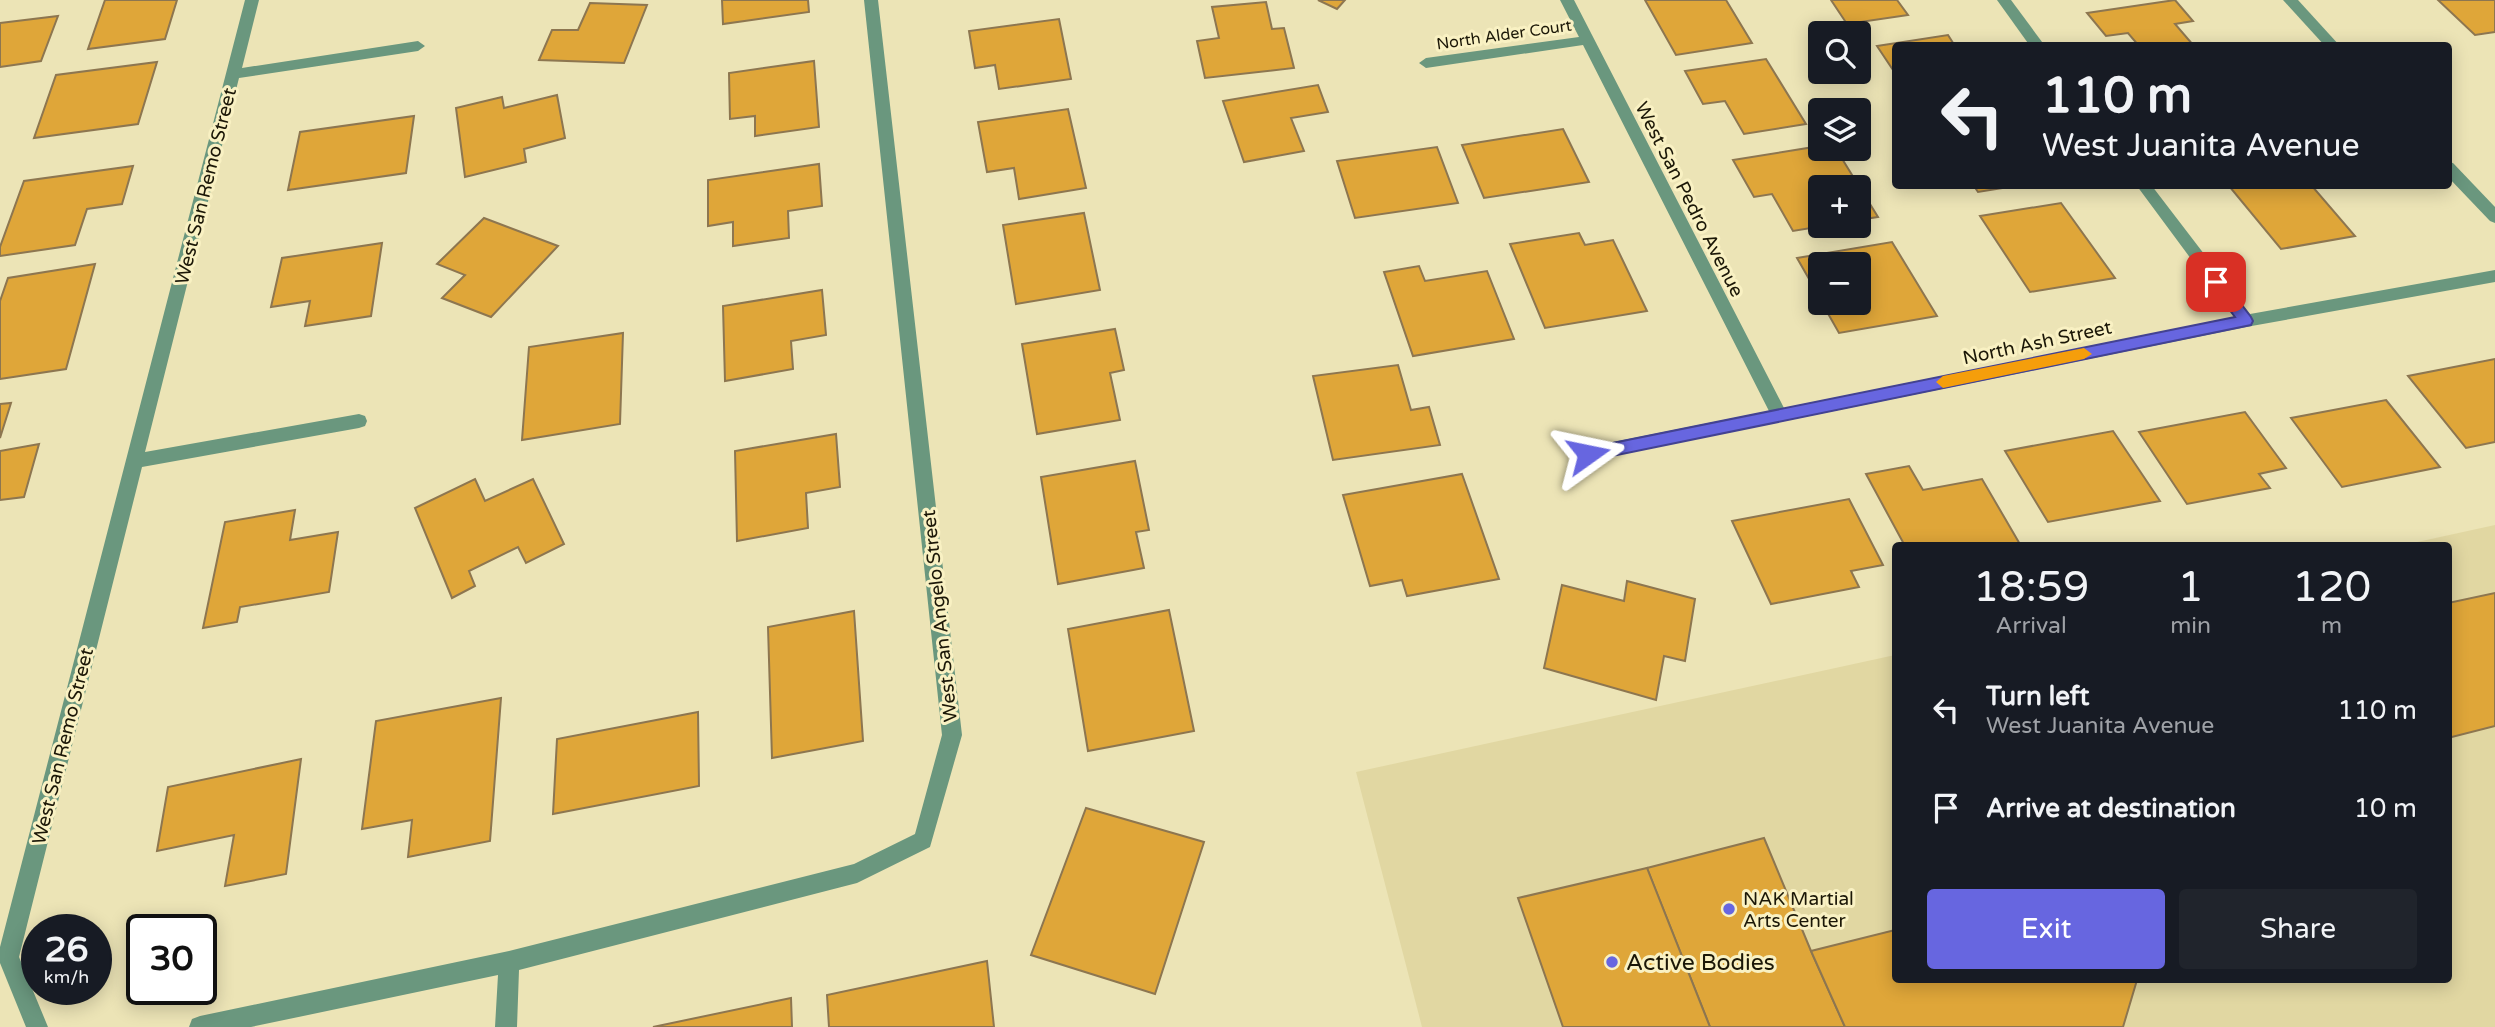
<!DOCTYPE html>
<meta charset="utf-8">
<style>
:root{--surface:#171b24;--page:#20242c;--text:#f1f3f6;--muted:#9ea1a6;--accent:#6766e0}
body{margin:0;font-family:"Varela Round",sans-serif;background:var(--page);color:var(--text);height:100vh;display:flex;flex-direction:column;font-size:26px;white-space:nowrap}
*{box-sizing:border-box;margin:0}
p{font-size:23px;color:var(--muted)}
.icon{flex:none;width:38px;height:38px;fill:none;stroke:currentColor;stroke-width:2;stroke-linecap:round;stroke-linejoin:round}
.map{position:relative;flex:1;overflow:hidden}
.drawer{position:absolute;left:1892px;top:542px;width:560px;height:441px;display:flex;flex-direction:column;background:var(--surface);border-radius:7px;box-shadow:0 4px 18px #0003}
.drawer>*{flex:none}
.top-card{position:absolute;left:1892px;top:42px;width:560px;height:147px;border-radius:7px;box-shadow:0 4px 18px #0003;background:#171b24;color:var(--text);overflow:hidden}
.tools{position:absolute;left:1808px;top:21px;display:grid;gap:14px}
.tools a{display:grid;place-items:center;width:63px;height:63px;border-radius:7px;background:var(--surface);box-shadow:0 4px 18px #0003;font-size:35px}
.speed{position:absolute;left:21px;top:914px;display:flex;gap:14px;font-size:35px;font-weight:700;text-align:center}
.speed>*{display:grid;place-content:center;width:91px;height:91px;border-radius:50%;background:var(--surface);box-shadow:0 4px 18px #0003;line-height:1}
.speed small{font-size:18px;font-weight:400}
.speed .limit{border:4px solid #111;border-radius:10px;background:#fff;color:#111}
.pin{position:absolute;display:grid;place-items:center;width:60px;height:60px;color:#fff;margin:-30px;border-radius:14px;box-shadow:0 4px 10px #0006}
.me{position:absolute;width:77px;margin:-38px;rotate:78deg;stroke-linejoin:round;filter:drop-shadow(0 0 5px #0008)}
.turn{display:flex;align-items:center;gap:24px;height:147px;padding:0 35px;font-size:32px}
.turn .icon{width:91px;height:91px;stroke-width:2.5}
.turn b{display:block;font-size:49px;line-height:60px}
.eta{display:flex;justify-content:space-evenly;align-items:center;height:119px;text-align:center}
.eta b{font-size:42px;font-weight:600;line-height:49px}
.primary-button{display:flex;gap:14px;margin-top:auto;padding:14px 35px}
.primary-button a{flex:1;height:80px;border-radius:7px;background:var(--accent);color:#fff;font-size:28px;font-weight:600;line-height:80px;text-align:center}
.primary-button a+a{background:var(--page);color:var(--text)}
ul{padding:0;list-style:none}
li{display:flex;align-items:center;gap:21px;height:98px;padding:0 35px}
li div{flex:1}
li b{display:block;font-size:26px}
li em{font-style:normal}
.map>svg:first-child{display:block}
.built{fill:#e1d7a2}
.building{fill:#dfa639;stroke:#8d7650;stroke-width:2}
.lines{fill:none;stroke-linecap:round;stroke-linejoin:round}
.minor{fill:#6a977e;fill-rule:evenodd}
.tertiary{fill:#6a977e;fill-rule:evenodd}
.route{fill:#6766e0;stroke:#434292;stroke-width:2}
.slow{fill:#f59e0b}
.poi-dot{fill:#6766e0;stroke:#f9f1c3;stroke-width:2.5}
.labels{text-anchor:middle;stroke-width:6;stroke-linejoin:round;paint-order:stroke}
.far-street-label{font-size:16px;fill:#1b1707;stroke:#f9f1c3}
.street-label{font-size:19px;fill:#1b1707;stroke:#f9f1c3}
.poi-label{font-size:19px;fill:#1b1707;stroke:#f9f1c3;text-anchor:start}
.near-poi-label{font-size:23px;fill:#1b1707;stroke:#f9f1c3;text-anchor:start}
</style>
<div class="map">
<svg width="2495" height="1027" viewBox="0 0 2495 1027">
<rect width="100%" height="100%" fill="#ece4b6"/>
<!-- built -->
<polygon class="built" points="2495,525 2495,1027 1422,1027 1356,772 1895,655 1895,980 2448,980 2448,546 2399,546"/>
<!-- building -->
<g class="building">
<polygon points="105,0 177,0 165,39 88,49"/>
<polygon points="722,0 808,0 809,12 723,24"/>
<polygon points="1318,0 1345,0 1337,9"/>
<polygon points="1645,0 1726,0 1752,43 1676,55"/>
<polygon points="1831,0 1897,0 1908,15 1847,24"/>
<polygon points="2175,0 2193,21 2175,24 2194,46 2139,46 2128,33 2106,36 2087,13"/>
<polygon points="2438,0 2495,0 2495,32 2475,35"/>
<polygon points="1266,2 1272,29 1284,28 1294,68 1205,78 1197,41 1219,38 1212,7"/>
<polygon points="590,3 647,5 624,63 539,60 552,30 578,30"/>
<polygon points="58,16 41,61 0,67 0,23"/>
<polygon points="1059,19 1071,79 999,89 995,65 975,68 969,31"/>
<polygon points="1948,35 1955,46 1895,46 1895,73 1877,46"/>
<polygon points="1766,59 1806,124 1744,134 1725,101 1703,104 1685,71"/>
<polygon points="814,61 819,127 755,136 755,116 730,119 729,73"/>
<polygon points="157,62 138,124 34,138 56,75"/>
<polygon points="1318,85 1328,112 1291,118 1304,151 1244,162 1223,101"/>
<polygon points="557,95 565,138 524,149 526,162 465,177 456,108 502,97 504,108"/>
<polygon points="1068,109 1086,188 1019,199 1014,168 987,172 978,122"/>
<polygon points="414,116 406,173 288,190 300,132"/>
<polygon points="1563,129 1589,182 1484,198 1462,145"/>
<polygon points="1820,146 1820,149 1836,149 1878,217 1858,220 1858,187 1820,187 1820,226 1823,226 1793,231 1772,194 1754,197 1733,160"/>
<polygon points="1437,147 1458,203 1355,218 1337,161"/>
<polygon points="819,164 822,206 788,211 789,238 733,246 733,222 708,226 708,180"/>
<polygon points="133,166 122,204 87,209 75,245 0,256 0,247 24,181"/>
<polygon points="1974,186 2015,186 1978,192"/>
<polygon points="2229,186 2312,186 2355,236 2281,249"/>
<polygon points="2061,203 2115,278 2030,292 1980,216"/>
<polygon points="1084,213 1100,290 1016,304 1003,225"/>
<polygon points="484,218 558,246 491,317 442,298 465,275 437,264"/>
<polygon points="1579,233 1585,245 1613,240 1647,311 1545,328 1510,244"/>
<polygon points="1892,242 1937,316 1839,333 1822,303 1858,303 1858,264 1820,264 1820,298 1797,258"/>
<polygon points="382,243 371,316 305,326 310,301 271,307 282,258"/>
<polygon points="95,264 66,369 0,379 0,301 8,278"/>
<polygon points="1419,266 1425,281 1487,271 1514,339 1413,356 1384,272"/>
<polygon points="822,290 826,335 791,341 793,369 725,381 723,306"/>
<polygon points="1115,329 1124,370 1110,373 1120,420 1037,434 1022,344"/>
<polygon points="623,333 620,424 522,440 529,347"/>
<polygon points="2495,359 2495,442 2466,448 2408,376"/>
<polygon points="1398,365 1411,410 1429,407 1440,445 1333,460 1313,376"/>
<polygon points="2386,400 2440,467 2342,487 2291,418"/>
<polygon points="11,403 0,438 0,404"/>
<polygon points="2245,412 2286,468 2259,474 2270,488 2187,504 2139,432"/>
<polygon points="2113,431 2160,501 2048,522 2005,451"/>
<polygon points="836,434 840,487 806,493 808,528 737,541 735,451"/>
<polygon points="39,444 24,497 0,500 0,451"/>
<polygon points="1135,461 1149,530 1136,532 1144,568 1058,584 1041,477"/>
<polygon points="1909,466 1923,490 1982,479 2021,546 1905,546 1866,474"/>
<polygon points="1462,474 1499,579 1407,596 1402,580 1370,586 1343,495"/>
<polygon points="475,479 485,501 533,479 564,544 526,563 518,547 469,571 475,586 452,598 415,508"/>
<polygon points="1849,499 1883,565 1851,571 1859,587 1771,604 1732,521"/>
<polygon points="295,510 290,540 338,532 329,592 240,607 237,622 203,628 225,522"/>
<polygon points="1627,581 1695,599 1685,661 1664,656 1656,700 1544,668 1562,585 1624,601"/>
<polygon points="2495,593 2495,726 2448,738 2448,603"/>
<polygon points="1169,610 1194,731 1088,751 1068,629"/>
<polygon points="854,611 863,741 772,758 768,627"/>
<polygon points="501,698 490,841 408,857 412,820 362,829 376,721"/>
<polygon points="698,712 699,786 553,814 557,739"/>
<polygon points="301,759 286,874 225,886 234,835 157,851 168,787"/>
<polygon points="1086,808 1204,842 1155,994 1031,955"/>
<polygon points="1764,838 1811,951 1845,1027 1710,1027 1647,868"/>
<polygon points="1647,868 1710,1027 1563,1027 1518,898"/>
<polygon points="1895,930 1895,980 2137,980 2123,1027 1845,1027 1811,951"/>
<polygon points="987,961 994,1027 829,1027 827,995"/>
<polygon points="791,998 792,1027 653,1027"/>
</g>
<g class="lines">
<!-- minor -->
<g class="minor">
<polygon points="245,0 259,0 242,68 418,41 425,46 418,51 239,78 145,452 359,414 365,416 367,421 365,426 359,428 142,467 19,957 48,1027 26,1027 0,963 0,947"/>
<polygon points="864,0 878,0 962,735 930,847 857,883 519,970 517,1027 495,1027 498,975 251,1027 189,1027 192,1019 200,1016 509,951 854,864 915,834 942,735"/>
<polygon points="1560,0 1574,0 1784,408 2234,317 2137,186 2152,186 2250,314 2495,270 2495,282 2246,327 1588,461 1582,459 1579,454 1582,449 1588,447 1769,411 1583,45 1426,68 1419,63 1426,58 1579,37"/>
<polygon points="1997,0 2011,0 2045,46 2030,46"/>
</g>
<!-- tertiary -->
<g class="tertiary">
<polygon points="2283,0 2298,0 2340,46 2325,46"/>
<polygon points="2448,162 2453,163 2495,207 2495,223 2490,221 2448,177"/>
</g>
</g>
<!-- route -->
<polygon class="route" points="2216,277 2221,278 2251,317 2253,321 2251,325 1588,461 1581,454 1588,448 2235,317 2209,282"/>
<!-- slow -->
<polygon class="slow" points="2084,348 2092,354 2084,359 1943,388 1936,382 1943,376"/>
<!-- markers -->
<g class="poi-dot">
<circle cx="1729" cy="909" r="7"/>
<circle cx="1612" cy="962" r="7"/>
</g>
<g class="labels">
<!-- far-street labels -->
<g class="far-street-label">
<text transform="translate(1504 34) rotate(-8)" y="6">North Alder Court</text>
</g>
<!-- street labels -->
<g class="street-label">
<text transform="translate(205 186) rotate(-76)" y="7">West San Remo Street</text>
<text transform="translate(1690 199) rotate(63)" y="7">West San Pedro Avenue</text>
<text transform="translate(2037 342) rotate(-12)" y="7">North Ash Street</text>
<text transform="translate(939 616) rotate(-96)" y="7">West San Angelo Street</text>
<text transform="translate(62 746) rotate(-76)" y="7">West San Remo Street</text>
</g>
<!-- poi labels -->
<g class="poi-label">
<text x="1743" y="905">NAK Martial<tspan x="1743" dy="22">Arts Center</tspan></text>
</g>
<!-- near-poi labels -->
<g class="near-poi-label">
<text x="1626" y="970">Active Bodies</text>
</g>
</g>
</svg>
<div class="tools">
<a><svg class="icon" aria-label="search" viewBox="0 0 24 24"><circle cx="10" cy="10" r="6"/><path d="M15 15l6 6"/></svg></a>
<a><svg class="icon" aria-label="layers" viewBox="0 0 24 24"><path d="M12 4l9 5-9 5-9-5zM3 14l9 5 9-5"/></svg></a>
<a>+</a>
<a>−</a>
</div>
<div class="speed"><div>26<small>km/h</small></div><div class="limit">30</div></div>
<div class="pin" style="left:2216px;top:282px;background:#d93025"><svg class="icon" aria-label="arrive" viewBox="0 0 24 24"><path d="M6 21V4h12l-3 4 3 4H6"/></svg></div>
<svg class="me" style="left:1588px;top:454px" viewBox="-20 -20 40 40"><path d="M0-17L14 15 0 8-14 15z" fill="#6766e0" stroke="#fff" stroke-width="4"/></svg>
<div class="top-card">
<div class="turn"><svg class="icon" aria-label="left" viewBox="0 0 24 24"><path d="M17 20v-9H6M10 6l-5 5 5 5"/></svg><div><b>110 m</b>West Juanita Avenue</div></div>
</div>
<section class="drawer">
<div class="eta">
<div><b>18:59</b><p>Arrival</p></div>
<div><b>1</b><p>min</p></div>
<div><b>120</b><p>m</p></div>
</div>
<ul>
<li><svg class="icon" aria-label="left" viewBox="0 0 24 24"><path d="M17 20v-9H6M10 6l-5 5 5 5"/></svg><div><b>Turn left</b><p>West Juanita Avenue</p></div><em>110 m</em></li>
<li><svg class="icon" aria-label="arrive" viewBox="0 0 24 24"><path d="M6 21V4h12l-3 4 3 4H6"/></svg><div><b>Arrive at destination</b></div><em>10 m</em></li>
</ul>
<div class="primary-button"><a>Exit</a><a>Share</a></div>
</section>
</div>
